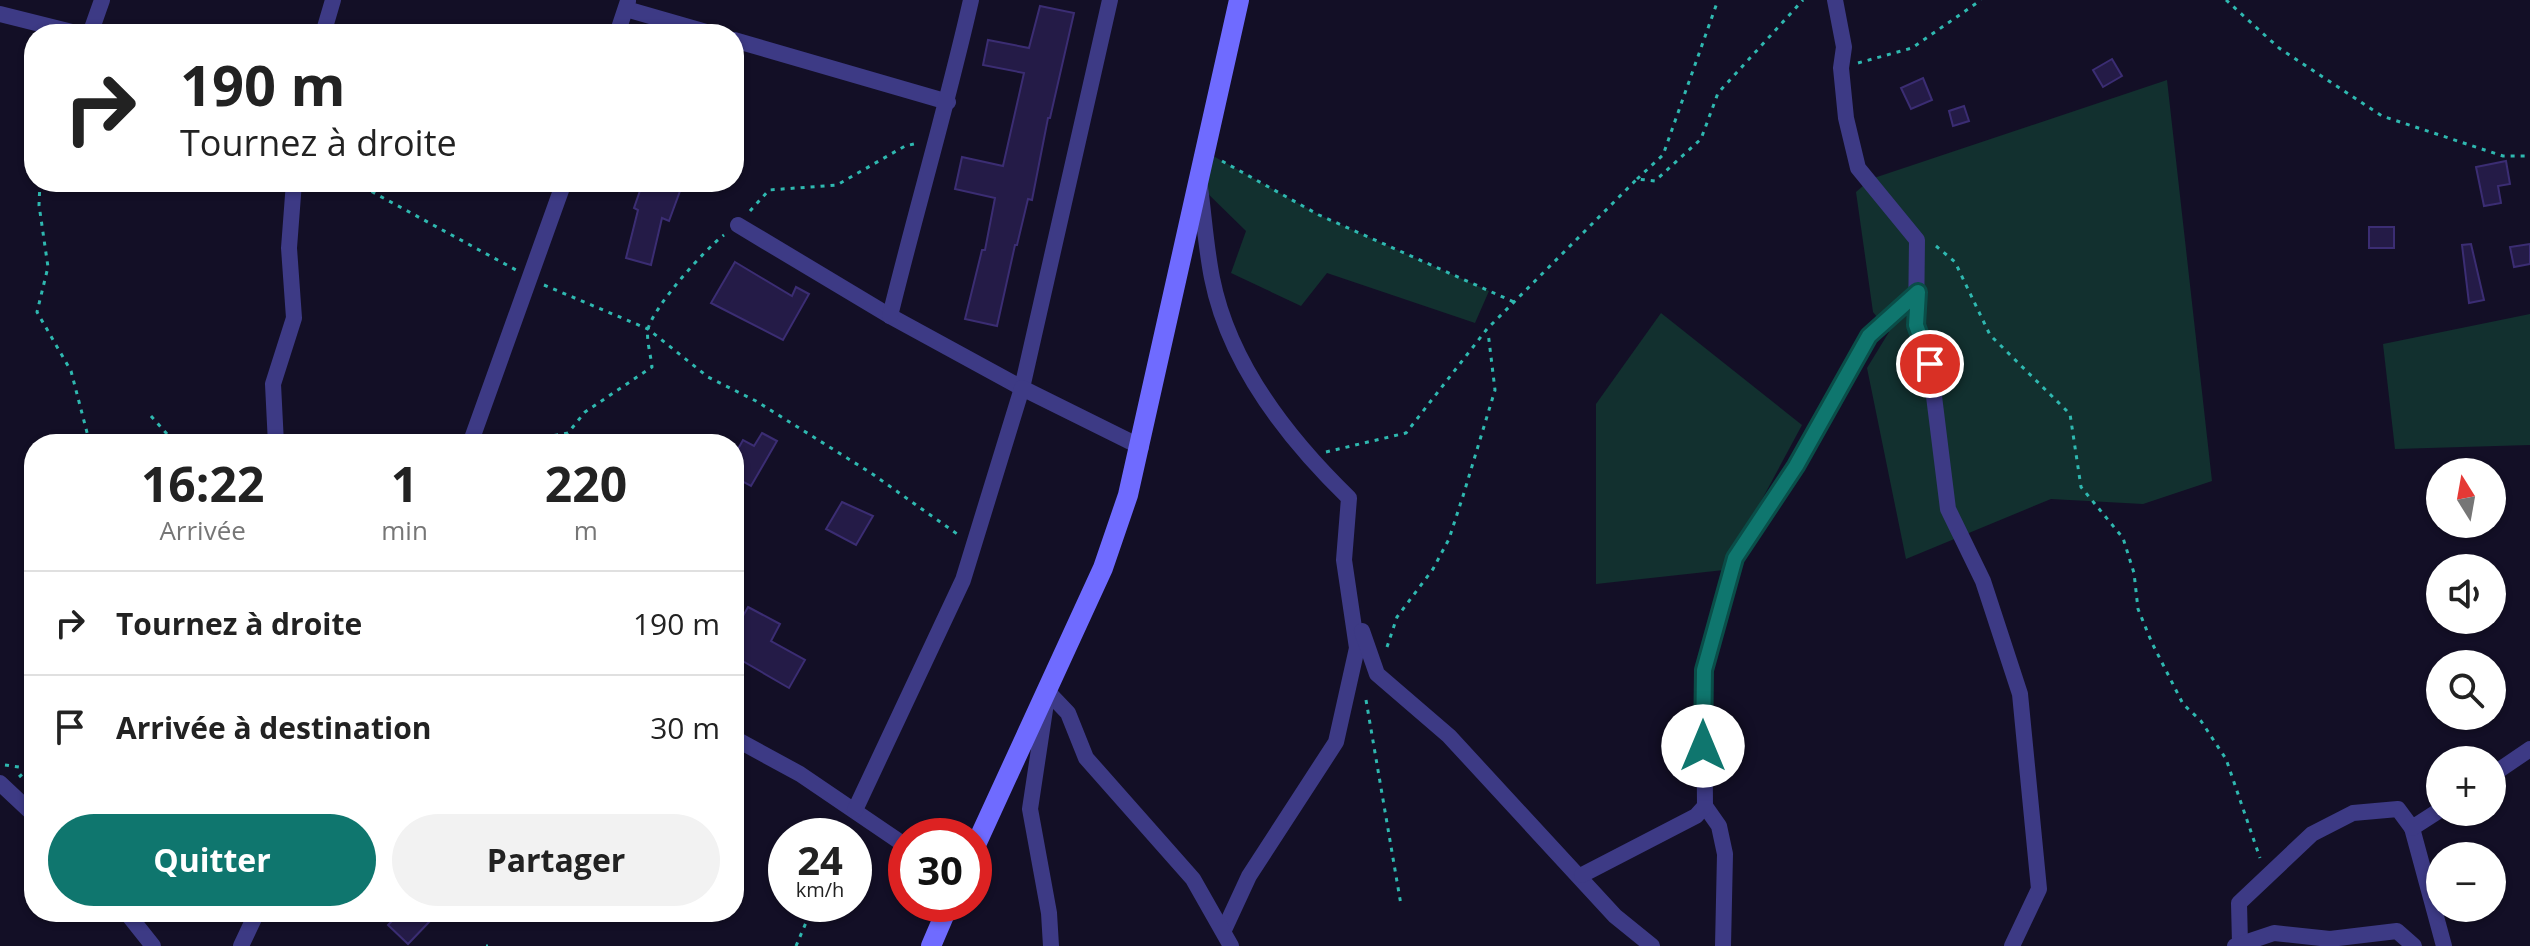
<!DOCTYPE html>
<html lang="fr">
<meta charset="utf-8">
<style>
:root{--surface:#fff;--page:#f2f2f2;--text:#222;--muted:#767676;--line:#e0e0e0;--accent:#0f766e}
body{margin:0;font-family:"Open Sans",sans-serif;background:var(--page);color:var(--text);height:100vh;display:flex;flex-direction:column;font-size:30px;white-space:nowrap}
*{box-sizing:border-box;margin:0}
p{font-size:26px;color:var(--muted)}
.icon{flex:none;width:44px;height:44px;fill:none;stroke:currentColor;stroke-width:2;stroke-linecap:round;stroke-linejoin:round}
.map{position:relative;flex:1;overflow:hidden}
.panel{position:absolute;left:24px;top:434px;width:720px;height:488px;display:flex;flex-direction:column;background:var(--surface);border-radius:32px;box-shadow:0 2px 6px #0004}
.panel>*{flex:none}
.guide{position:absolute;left:24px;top:24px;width:720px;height:168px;border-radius:32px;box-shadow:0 2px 6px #0004;background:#fff;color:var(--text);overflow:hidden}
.needle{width:52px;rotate:349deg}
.buttons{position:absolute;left:2426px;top:458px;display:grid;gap:16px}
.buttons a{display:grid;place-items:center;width:80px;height:80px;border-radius:50%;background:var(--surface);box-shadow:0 2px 6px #0004;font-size:40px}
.speed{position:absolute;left:768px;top:818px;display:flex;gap:16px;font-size:40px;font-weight:700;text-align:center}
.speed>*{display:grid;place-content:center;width:104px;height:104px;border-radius:50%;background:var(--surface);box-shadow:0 2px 6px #0004;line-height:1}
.speed small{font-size:20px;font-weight:400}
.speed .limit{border:12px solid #d22;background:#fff;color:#111}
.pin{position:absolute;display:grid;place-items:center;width:68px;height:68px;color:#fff;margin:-34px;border:4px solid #fff;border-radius:50%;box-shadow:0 2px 8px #0007}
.me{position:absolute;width:88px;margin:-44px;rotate:0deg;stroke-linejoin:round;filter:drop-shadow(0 0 6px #0008)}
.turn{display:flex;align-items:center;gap:28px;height:168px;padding:0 24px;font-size:36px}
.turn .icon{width:104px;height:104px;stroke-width:2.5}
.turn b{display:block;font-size:56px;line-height:68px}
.eta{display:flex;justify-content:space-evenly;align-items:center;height:136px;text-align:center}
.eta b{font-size:48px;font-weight:700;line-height:56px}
.action{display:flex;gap:16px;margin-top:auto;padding:16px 24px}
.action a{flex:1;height:92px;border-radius:48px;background:var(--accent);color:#fff;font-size:32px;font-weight:700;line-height:92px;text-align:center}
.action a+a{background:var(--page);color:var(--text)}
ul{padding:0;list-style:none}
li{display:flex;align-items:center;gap:24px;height:104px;padding:0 24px;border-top:2px solid var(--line)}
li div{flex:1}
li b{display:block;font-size:30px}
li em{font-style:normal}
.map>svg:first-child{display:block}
.green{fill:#12302f}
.building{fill:#241b47;stroke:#3b2d73;stroke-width:2}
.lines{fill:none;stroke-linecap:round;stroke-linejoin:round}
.path{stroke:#2fb8b0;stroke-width:3;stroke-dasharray:4 6;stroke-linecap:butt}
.street{stroke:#3d3a85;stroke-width:16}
.secondary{stroke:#6f6bff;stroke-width:20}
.route-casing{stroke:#0a4d48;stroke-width:20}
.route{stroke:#0f766e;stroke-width:14}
</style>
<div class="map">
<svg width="2530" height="946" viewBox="0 0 2530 946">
<rect width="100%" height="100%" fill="#130f26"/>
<!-- green -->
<g class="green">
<polygon points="2167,80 2212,481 2143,504 2051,499 1906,559 1867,368 1889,332 1873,312 1856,192 1871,179"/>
<polygon points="1206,152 1319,215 1489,291 1475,323 1327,273 1301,306 1231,273 1246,231 1199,185"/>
<polygon points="1661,313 1802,425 1724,570 1596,584 1596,404"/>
<polygon points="2530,314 2530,445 2395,449 2383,344"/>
</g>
<!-- building -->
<g class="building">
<polygon points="1040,6 1074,13 1050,118 1048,118 1032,200 1028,199 1017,245 1015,245 997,326 965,319 982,250 985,250 995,198 955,189 962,157 1003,166 1024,73 983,65 988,40 1029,48"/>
<polygon points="2112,59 2122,76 2103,87 2093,70"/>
<polygon points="1923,78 1932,100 1911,109 1901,88"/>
<polygon points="1964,106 1969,121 1953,126 1949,111"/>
<polygon points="2506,161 2510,184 2498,186 2501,203 2484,206 2476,167"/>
<polygon points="643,182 656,182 680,191 669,221 662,218 651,265 626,258 638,210 634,208"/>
<rect x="2369" y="227" width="25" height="21"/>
<polygon points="2471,244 2484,300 2469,303 2462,245"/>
<polygon points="2530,244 2530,264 2514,267 2510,247"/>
<polygon points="735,262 792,296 796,287 809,294 783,340 711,303"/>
<polygon points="762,433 777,441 751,486 734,477 734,456 743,440 754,446"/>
<polygon points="842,502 873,516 856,545 826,529"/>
<polygon points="748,607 780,624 771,641 805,660 789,688 734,656 734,632"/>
<polygon points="401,912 422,912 431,920 408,944 388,925"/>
</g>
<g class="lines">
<!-- path -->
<g class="path">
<polyline points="2226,0 2279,48 2382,116 2503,156 2530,156"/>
<polyline points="1858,63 1912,48 1981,0"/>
<polyline points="1222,161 1319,215 1514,302"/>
<polyline points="1637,179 1663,155 1718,0"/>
<polyline points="40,182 39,205 48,267 37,312 71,371 90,444"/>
<polyline points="354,182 516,270"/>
<polyline points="750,211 769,190 837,185 905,146 918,143"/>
<polyline points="1936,246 1955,262 1990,335 2070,414 2081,487 2123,538 2134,573 2138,609 2152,643 2183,704 2201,721 2226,759 2260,858"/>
<polyline points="544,285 648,329 708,377 756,401 871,473 960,536"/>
<polyline points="151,416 176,444"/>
<path d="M505 444 568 433 585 412 652 367C651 356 646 339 648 329 654 306 705 249 724 235"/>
<polyline points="1326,452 1406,433 1487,329 1637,179 1655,181 1701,139 1718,93 1803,0"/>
<polyline points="1387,647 1397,617 1433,569 1449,539 1463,496 1495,390 1488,332"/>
<polyline points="1366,700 1401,905"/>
<polyline points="5,765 25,768"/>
<polyline points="19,777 34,764"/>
<polyline points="844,836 847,828"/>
<polyline points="486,946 488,946"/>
<polyline points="796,946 814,904"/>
</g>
<!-- street -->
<g class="street">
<polyline points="1835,0 1844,47 1841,68 1846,118 1858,168 1917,240 1916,325 1930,364 1948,509 1983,581 2020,694 2039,889 2012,946"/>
<polyline points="626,9 713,34"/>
<polyline points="0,14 80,34"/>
<polyline points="90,34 102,0"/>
<polyline points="323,34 333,0"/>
<polyline points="617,34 628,1"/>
<polyline points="734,40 948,102"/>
<path d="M1200 187C1204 217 1206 248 1212 278 1229 364 1287 438 1349 498L1344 560 1357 648 1336 742 1249 876 1224 930"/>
<polyline points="738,225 890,316 1022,388 1110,0"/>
<path d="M890 316C916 210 947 106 971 0"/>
<polyline points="276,444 273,384 294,318 289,248 294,182"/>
<polyline points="470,444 564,182"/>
<polyline points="1362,631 1377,674 1449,736 1615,916 1652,946"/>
<polyline points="1047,691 1068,713 1086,758 1193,879 1231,946"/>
<polyline points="1046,703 1030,809 1049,913 1051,946"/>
<polyline points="734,738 800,774 906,846"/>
<polyline points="2492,775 2530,749"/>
<polyline points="0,783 34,815"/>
<polyline points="1705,806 1719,826 1725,854 1723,946"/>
<polyline points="855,810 963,580 1022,388 1141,447"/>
<polyline points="2412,828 2444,946"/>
<polyline points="1582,875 1696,816 1705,806 1704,670 1735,558 1796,466 1869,336 1918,292"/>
<polyline points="126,912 153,946"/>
<polyline points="2240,944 2239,903 2312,834 2353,813 2398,809 2412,828 2440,810"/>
<polyline points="241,946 257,912"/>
<polyline points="2235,946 2274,933 2330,939 2397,931 2414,946"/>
</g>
<!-- secondary -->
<g class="secondary">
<polyline points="974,849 1103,568 1128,495 1239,0"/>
<polyline points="931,946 949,904"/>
</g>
</g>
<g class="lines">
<!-- route casing -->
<g class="route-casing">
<polyline id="route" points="1703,746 1704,670 1735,558 1796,466 1869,336 1918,292 1916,325 1930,364"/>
</g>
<!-- route -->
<use href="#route" class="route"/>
</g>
</svg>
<div class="buttons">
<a><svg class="needle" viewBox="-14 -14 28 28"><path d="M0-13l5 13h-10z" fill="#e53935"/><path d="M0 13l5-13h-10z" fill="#767676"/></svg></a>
<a><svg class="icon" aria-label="sound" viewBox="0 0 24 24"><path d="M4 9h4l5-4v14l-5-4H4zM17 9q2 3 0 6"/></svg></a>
<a><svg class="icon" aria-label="search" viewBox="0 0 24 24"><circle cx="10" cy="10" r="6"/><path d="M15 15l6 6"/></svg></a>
<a>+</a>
<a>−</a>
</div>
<div class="speed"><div>24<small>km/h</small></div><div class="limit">30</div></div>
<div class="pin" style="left:1930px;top:364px;background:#d93025"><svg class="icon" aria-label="arrive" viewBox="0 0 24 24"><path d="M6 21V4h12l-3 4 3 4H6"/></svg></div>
<svg class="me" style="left:1703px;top:746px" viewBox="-20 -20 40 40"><circle r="19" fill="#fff"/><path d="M0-13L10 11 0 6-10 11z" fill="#0f766e"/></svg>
<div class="guide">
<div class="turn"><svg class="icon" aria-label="right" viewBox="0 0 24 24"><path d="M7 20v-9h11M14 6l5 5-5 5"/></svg><div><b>190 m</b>Tournez à droite</div></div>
</div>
<section class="panel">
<div class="eta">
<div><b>16:22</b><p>Arrivée</p></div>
<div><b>1</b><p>min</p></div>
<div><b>220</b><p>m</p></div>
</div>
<ul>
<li><svg class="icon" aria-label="right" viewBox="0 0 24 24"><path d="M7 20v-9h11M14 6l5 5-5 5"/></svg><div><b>Tournez à droite</b></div><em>190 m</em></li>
<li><svg class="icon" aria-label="arrive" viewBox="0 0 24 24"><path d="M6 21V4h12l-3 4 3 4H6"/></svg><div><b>Arrivée à destination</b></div><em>30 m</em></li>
</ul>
<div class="action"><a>Quitter</a><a>Partager</a></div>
</section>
</div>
